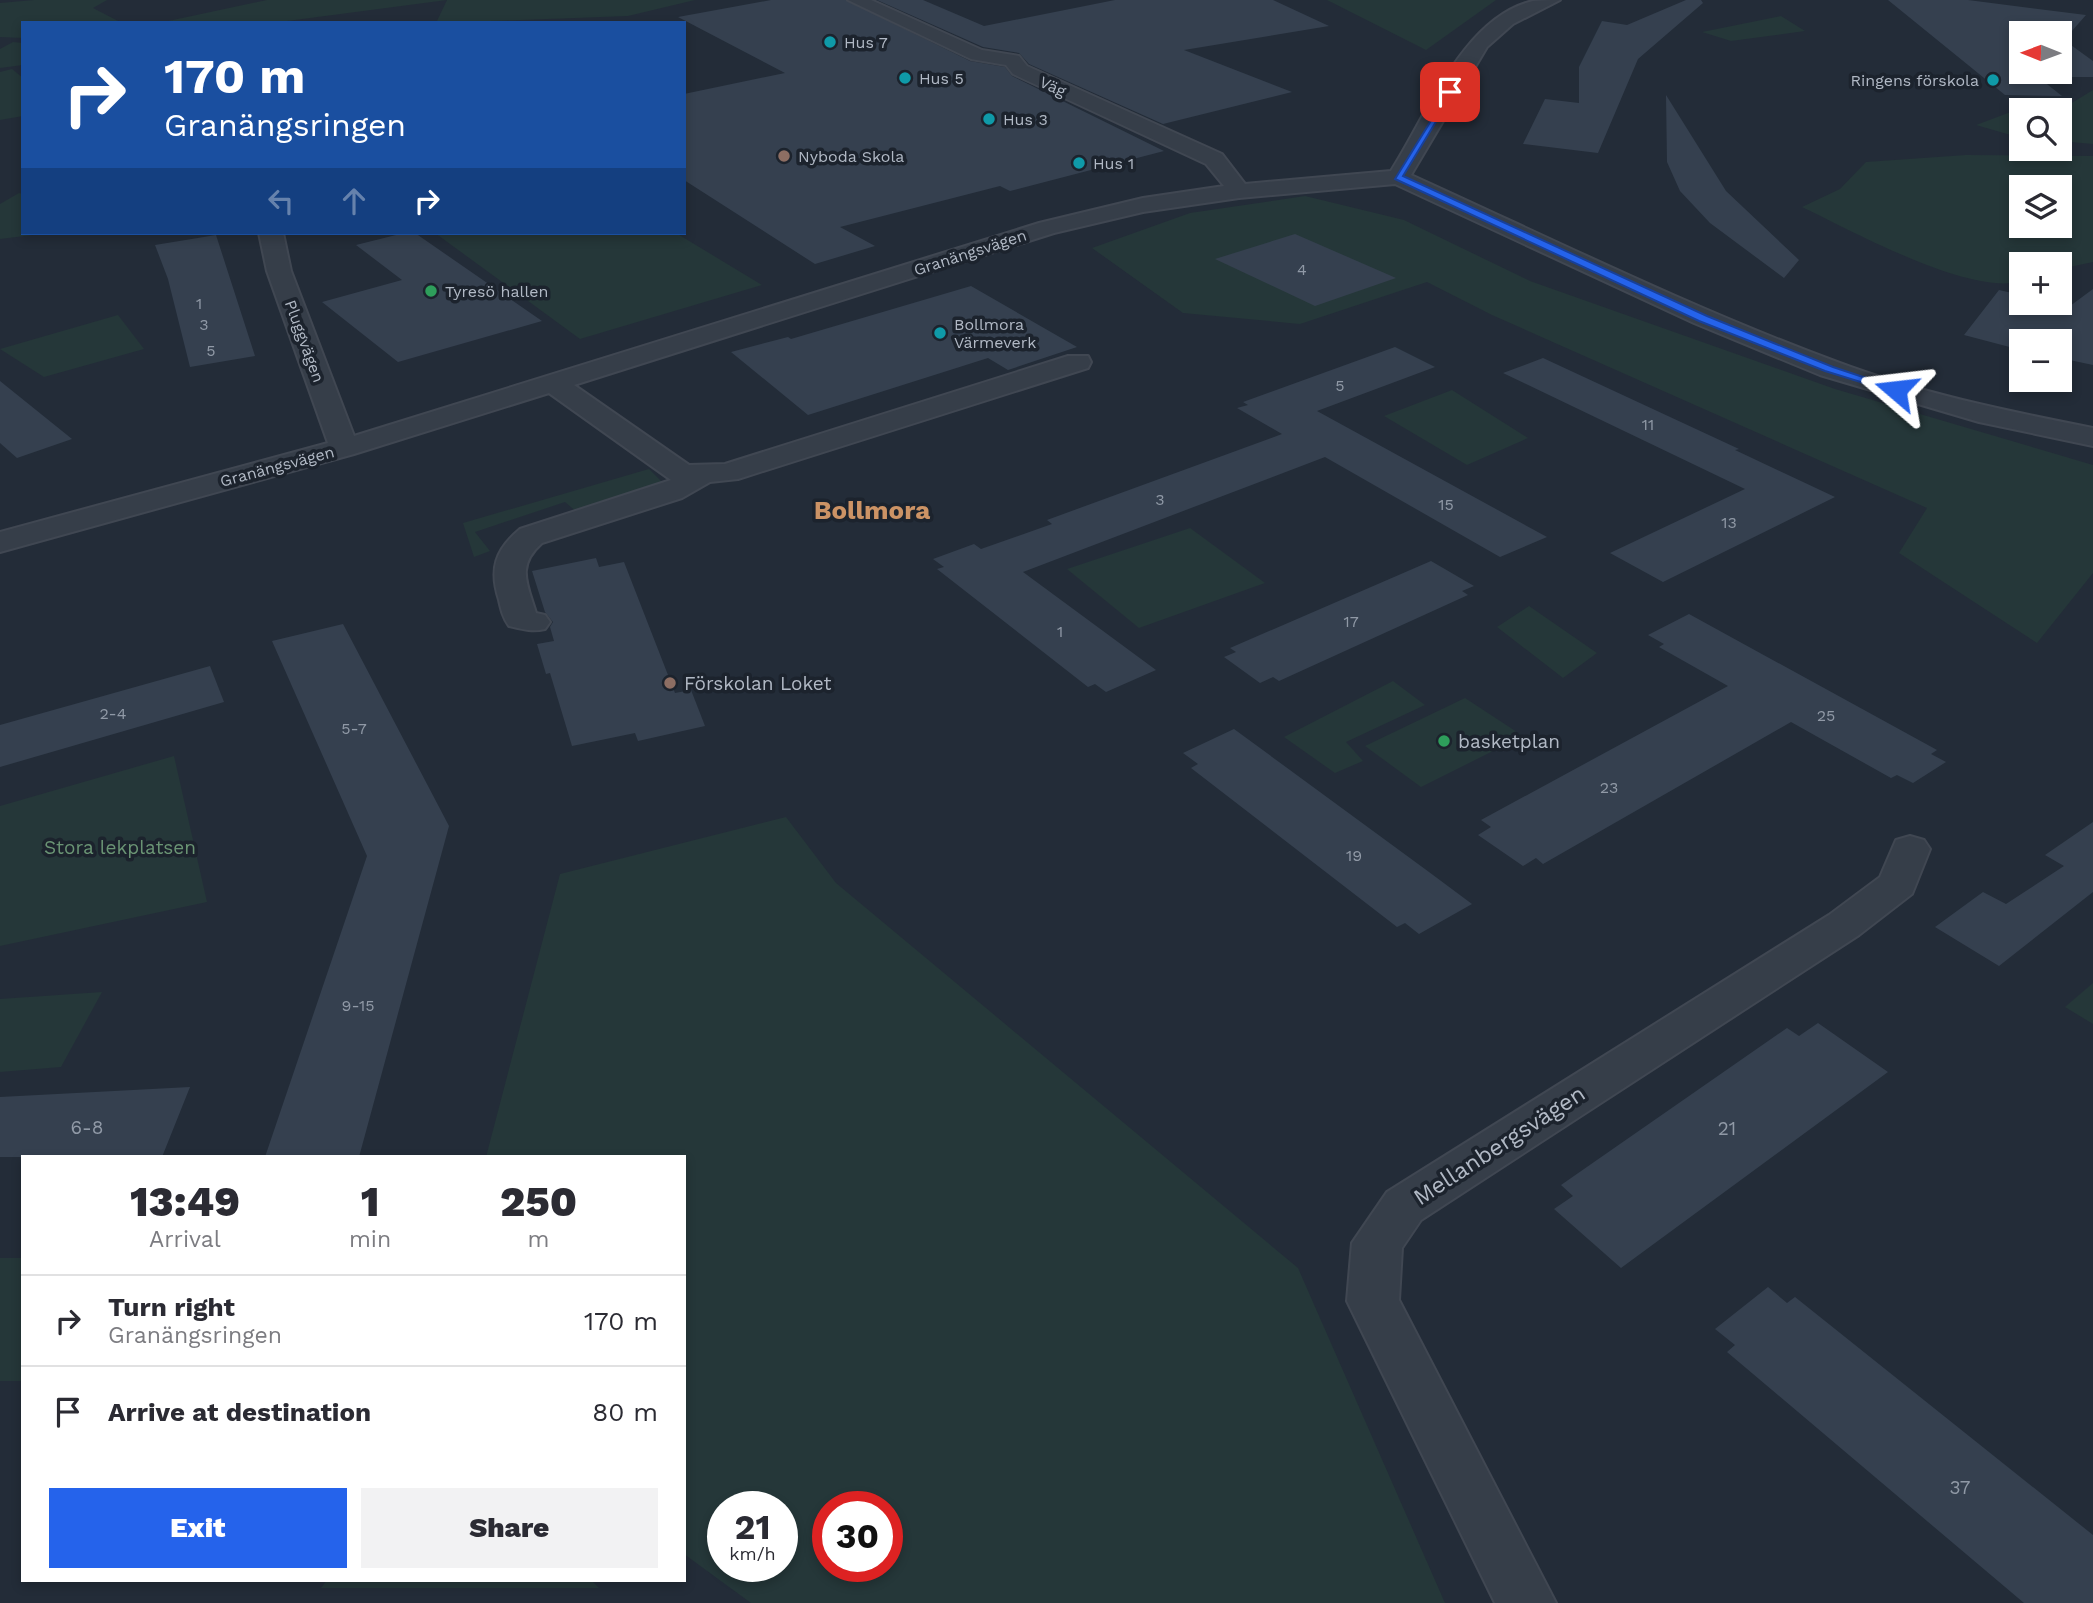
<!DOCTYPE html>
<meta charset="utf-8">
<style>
:root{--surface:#fff;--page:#f2f2f3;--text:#2b2b33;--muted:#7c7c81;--line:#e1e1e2;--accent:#2563eb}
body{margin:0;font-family:"Work Sans",sans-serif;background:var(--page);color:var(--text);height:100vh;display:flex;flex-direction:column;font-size:26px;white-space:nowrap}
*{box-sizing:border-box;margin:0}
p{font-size:23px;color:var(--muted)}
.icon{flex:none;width:38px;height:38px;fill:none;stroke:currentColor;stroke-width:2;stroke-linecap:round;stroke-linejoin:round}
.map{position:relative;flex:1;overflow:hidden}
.panel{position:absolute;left:21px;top:1155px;width:665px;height:427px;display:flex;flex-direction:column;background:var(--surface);border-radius:0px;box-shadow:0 4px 10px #0003}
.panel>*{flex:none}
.banner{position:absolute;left:21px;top:21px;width:665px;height:214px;border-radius:0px;box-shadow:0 4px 10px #0003;background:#1a4fa0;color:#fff;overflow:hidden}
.needle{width:46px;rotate:271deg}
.controls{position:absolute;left:2009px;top:21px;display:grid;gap:14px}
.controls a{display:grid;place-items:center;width:63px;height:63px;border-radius:0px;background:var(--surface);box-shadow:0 4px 10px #0003;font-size:35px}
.speed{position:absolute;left:707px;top:1491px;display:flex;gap:14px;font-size:35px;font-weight:700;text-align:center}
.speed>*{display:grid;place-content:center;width:91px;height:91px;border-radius:50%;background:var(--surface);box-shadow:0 4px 10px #0003;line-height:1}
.speed small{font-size:18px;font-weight:400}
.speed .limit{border:10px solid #d22;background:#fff;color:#111}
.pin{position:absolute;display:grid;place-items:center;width:60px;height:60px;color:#fff;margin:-30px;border-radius:14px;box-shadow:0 4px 10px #0006}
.me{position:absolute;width:77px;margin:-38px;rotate:287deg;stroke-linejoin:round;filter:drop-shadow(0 0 5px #0008)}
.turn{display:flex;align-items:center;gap:24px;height:147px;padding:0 28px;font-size:32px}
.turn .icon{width:91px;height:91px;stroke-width:2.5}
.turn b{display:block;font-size:49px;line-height:60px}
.lanes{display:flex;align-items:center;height:66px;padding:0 28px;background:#0003;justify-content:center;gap:35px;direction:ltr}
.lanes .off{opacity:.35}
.eta{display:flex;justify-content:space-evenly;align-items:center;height:119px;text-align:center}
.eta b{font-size:42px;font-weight:800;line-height:49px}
.action{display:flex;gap:14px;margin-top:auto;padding:14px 28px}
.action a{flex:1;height:80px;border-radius:0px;background:var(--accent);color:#fff;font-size:28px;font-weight:800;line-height:80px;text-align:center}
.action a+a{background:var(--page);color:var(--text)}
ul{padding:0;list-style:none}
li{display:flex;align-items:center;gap:21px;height:91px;padding:0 28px;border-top:2px solid var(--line)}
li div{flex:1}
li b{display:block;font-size:26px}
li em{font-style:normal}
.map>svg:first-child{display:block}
.green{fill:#253739;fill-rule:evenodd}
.building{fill:#35404f;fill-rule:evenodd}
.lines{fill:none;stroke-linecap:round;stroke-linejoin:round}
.minor-casing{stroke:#404752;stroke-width:4}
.minor{fill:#363e49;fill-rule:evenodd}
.route{fill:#2563eb;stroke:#184099;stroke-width:2}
.culture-dot{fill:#0f9aa8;stroke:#1c232d;stroke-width:2.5}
.education-dot{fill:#8d6e63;stroke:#1c232d;stroke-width:2.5}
.leisure-dot{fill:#2e9e5b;stroke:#1c232d;stroke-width:2.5}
.labels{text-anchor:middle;stroke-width:7;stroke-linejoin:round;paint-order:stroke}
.far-poi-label{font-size:16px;fill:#b1b9c5;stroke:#1c232d;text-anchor:start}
.far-street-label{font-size:16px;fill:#b1b9c5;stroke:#1c232d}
.number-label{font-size:16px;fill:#9099a6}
.poi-label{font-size:19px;fill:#b1b9c5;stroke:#1c232d;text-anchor:start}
.park-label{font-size:19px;fill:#6a9474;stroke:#1c232d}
.near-number-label{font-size:19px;fill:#9099a6}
.near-street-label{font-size:23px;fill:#b1b9c5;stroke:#1c232d}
.district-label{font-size:26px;font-weight:bold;fill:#cc9365;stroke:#1c232d}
</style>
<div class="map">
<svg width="2093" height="1603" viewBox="0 0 2093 1603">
<rect width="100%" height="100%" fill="#232c38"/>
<!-- green -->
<g class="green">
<polygon points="34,0 107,0 93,8 122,23 23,23 23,38 0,37 0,3"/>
<polygon points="267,0 695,0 628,16 436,23 447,0 272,23 159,23"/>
<polygon points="1327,0 1496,0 1426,50"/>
<polygon points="1781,16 1805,31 1731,41 1702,32"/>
<polygon points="13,42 23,43 23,65 0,68 0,49"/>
<polygon points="12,69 23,78 23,116 0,120 0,72"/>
<polygon points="2093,90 2093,144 2060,141 2060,110 2021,110 2021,138 1976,125 2016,110 2070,104"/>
<path d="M1966 155 2093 156V262L2060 269V264H2021V281C1972 297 1850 230 1802 207L1840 189 1866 162ZM2021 187H2060V226H2021Z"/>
<polygon points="19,193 23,194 23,233 49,233 0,239 0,204"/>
<polygon points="1305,196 1404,220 1530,281 1835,389 2093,465 2093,573 2037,643 1899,553 1927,508 1492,315 1427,282 1300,324 1183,313 1092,248 1190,213"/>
<polygon points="435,233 676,233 762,285 580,339"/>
<polygon points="118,315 144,349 44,377 0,349"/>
<polygon points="1452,390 1528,438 1467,465 1384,416"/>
<polygon points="649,469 666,486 578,513 565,502 475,532 490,551 474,557 463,523"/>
<polygon points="1190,528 1265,583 1139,628 1067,569"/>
<polygon points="1529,606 1597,653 1563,678 1497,627"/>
<polygon points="1393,681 1425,705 1346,742 1363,761 1335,773 1284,737"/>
<polygon points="1465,698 1523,736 1421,787 1365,746"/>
<polygon points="174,756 207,902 0,946 0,806"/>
<path d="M786 817 836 883 1298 1268 1445 1603H751L684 1554V1157H486L560 874ZM723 1507H782V1566H723ZM828 1507H887V1566H828Z"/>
<polygon points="2093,983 2093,1024 2065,1007"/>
<polygon points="102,992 61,1067 0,1072 0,999"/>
<rect x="0" y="1258" width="23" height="123"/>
<polygon points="327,1580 591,1580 599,1588 321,1588"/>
</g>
<!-- building -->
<g class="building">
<polygon points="771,0 846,0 970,61 1005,67 1012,76 1164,151 1010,191 1000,186 840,227 875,246 815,264 684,180 684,94 785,73 678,17"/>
<polygon points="877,0 923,0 984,26 1115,0 1273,0 1329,26 1184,50 1292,92 1163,124 1029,64 1019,53 983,47"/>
<polygon points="1686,0 1701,0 1703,3 1638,59 1598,153 1523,144 1545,99 1579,103 1579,67 1602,21 1627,25"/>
<path d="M1888 0H1968L2086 15 2064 40 2093 61V77H2038L2062 96 2005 95ZM2021 33H2060V72H2021Z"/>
<polygon points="1666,95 1726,191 1799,260 1784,278 1710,223 1680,191 1667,162"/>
<polygon points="404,233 415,233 542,321 398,362 322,302 402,280 356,245"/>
<polygon points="1295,234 1396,278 1315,306 1215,259"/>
<polygon points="216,235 255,356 190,367 168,279 155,245"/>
<polygon points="971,286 1077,347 1008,370 988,358 808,415 731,352 788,337 791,339"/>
<polygon points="2093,289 2093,365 2060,358 2060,341 2021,341 2021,350 1964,335 1999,290 2021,295 2021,303 2070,306"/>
<polygon points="1395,347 1435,367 1317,411 1547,537 1500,557 1325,457 1023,572 1156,670 1106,692 1095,684 1088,687 937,569 944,567 933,559 974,544 981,549 1052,524 1047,520 1282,434 1237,408 1248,405 1243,402"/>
<polygon points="1543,358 1739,449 1735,450 1835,497 1663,582 1610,553 1745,489 1503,373"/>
<polygon points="0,381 72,439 17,458 0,443"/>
<polygon points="596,558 599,567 624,562 675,693 691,690 705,726 638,741 635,733 572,746 550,673 546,674 537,644 554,641 550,627 553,622 545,612 532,571"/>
<polygon points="1431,561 1474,586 1462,591 1468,595 1279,681 1273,677 1260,683 1224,657 1236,652 1230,648"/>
<polygon points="1689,614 1937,750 1931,754 1946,762 1913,783 1897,775 1891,778 1791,722 1543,864 1536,858 1523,866 1478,835 1491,827 1481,820 1728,686 1659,647 1664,644 1648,635"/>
<polygon points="343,624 449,826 359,1157 265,1157 367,856 272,641"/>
<polygon points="210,666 224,702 0,767 0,725"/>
<polygon points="1234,729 1429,872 1472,904 1419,934 1405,923 1397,927 1191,768 1198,764 1183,753"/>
<polygon points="2093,822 2093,892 1999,966 1935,927 1983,892 2006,904 2064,866 2045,855"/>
<polygon points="1818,1023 1888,1072 1621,1268 1554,1209 1573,1196 1561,1185 1787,1028 1799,1036"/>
<polygon points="190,1087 162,1157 0,1157 0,1097"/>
<polygon points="1768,1287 1787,1303 1795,1297 2093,1535 2093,1603 2024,1603 1727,1352 1735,1345 1715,1329"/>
</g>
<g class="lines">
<!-- minor casing -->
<g class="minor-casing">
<g id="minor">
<path d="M848 0H871L982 50 1019 56 1027 66 1222 154 1245 184 1391 171C1426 117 1463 17 1533 1 1541 0 1551 0 1560 0L1513 24 1487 47 1411 175C1552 239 1691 308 1837 362 1919 393 2007 411 2093 428V446L1979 422 1820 375 1694 323 1395 184 1239 198 1143 212 1054 233 574 385 689 465 725 464 1068 356H1088L1091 362 1088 368 738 479 710 482 682 498 542 543C516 566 527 583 536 613L545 615 550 622 545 629C532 632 522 629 509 626 503 618 501 609 499 600 489 569 495 550 520 529L671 480 549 393 354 454 0 552V532L328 443 267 271 259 233H283L291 271 354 436 1039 223 1143 198 1224 186 1206 164 1013 74 1006 65 971 59Z"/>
<polygon points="1910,836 1924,840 1930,849 1912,894 1859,935 1421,1220 1402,1248 1399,1300 1556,1603 1495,1603 1347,1301 1352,1243 1387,1192 1829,915 1880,877 1896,840"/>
</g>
</g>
<!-- minor -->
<use href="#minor" class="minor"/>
</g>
<!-- route -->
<polygon class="route" points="1450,90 1454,92 1403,176 1707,316 1833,367 1902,390 1896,393 1825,371 1699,321 1395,179"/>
<!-- markers -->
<g class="culture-dot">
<circle cx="830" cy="42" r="7"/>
<circle cx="905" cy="78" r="7"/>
<circle cx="1993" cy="80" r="7"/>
<circle cx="989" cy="119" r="7"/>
<circle cx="1079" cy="163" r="7"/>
<circle cx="940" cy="333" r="7"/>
</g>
<g class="education-dot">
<circle cx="784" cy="156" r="7"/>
<circle cx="670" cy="683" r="7"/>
</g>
<g class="leisure-dot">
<circle cx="431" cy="291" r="7"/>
<circle cx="1444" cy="741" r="7"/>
</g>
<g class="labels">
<!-- far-poi labels -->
<g class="far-poi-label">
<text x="844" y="48">Hus 7</text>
<text x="919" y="84">Hus 5</text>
<text x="1979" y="86" text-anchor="end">Ringens förskola</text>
<text x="1003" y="125">Hus 3</text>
<text x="798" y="162">Nyboda Skola</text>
<text x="1093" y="169">Hus 1</text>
<text x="445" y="297">Tyresö hallen</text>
<text x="954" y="330">Bollmora<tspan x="954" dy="18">Värmeverk</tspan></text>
</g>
<!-- far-street labels -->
<g class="far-street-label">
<text transform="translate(1053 86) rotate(25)" y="6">Väg</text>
<text transform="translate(970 252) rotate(-18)" y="6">Granängsvägen</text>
<text transform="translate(305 341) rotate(70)" y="6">Pluggvägen</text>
<text transform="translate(277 466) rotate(-15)" y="6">Granängsvägen</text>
</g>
<!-- number labels -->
<g class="number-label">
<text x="1302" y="275">4</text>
<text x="199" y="309">1</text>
<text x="204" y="330">3</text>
<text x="211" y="356">5</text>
<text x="1340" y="391">5</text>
<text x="1648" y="430">11</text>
<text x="1160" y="505">3</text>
<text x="1446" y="510">15</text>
<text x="1729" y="528">13</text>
<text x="1351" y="627">17</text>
<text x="1060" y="637">1</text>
<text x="113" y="719">2-4</text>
<text x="1826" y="721">25</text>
<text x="354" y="734">5-7</text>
<text x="1609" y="793">23</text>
<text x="1354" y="861">19</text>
<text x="358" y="1011">9-15</text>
</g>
<!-- poi labels -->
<g class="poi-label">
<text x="684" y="690">Förskolan Loket</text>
<text x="1458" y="748">basketplan</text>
</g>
<!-- park labels -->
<g class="park-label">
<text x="120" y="854">Stora lekplatsen</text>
</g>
<!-- near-number labels -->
<g class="near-number-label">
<text x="87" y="1134">6-8</text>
<text x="1727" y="1135">21</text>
<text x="1960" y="1494">37</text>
</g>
<!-- near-street labels -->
<g class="near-street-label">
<text transform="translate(1499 1145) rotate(-33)" y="8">Mellanbergsvägen</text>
</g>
<!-- district labels -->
<g class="district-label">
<text x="872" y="519">Bollmora</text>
</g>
</g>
</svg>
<div class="controls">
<a><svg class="needle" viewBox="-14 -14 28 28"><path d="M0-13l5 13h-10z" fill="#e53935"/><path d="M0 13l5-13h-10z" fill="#7c7c81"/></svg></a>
<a><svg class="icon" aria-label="search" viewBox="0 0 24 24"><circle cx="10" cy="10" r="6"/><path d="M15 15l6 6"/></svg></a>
<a><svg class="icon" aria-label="layers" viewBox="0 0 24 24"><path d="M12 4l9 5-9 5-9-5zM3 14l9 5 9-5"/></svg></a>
<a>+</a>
<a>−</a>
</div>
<div class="speed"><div>21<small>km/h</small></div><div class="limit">30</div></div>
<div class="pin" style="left:1450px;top:92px;background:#d93025"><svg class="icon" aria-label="arrive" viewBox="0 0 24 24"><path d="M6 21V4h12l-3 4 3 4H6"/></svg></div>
<svg class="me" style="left:1896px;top:390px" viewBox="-20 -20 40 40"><path d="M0-17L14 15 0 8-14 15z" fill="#2563eb" stroke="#fff" stroke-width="4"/></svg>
<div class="banner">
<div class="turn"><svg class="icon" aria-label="right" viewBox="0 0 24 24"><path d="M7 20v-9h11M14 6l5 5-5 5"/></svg><div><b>170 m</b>Granängsringen</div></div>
<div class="lanes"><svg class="icon off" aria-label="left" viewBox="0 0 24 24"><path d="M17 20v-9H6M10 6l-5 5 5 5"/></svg><svg class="icon off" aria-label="ahead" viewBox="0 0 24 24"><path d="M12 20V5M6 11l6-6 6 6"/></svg><svg class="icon" aria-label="right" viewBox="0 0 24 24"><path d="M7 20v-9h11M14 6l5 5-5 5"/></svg></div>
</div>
<section class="panel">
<div class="eta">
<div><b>13:49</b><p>Arrival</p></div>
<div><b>1</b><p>min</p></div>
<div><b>250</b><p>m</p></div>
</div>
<ul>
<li><svg class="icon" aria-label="right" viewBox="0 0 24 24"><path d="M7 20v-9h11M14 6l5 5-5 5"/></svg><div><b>Turn right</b><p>Granängsringen</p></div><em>170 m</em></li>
<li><svg class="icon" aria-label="arrive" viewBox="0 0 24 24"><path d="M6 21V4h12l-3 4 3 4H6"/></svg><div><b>Arrive at destination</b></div><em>80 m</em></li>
</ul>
<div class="action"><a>Exit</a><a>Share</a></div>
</section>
</div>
